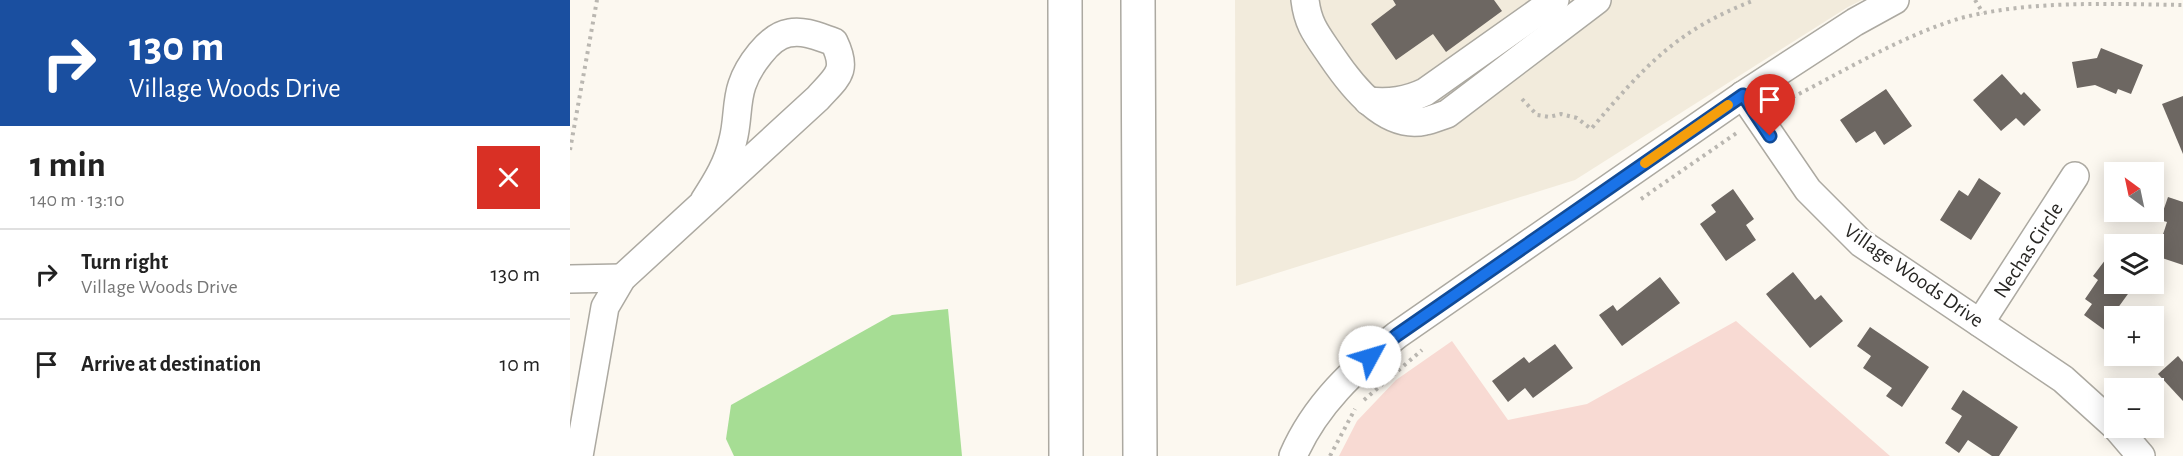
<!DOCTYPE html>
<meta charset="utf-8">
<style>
:root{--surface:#fff;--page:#f6f6f6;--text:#222;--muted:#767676;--line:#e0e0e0}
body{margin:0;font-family:"Alegreya Sans",sans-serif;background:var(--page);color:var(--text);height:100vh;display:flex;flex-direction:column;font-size:22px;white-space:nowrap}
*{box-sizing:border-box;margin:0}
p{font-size:20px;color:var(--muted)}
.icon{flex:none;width:33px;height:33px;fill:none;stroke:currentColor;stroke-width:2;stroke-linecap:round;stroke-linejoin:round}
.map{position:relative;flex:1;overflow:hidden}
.drawer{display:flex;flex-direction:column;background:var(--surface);width:570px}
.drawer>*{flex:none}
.guide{background:#1a4fa0;color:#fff;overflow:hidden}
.needle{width:39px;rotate:327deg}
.buttons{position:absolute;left:1534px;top:162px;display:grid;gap:12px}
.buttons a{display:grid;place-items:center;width:60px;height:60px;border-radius:0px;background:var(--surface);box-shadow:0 3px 15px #0003;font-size:30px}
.pin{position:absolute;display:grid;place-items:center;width:51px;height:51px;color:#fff;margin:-62px -26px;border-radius:50% 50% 50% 0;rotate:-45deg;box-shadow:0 0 6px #0007}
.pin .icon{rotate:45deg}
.me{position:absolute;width:66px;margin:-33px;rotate:51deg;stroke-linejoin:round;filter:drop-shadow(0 0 4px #0008)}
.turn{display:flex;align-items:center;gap:21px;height:126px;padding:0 30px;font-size:27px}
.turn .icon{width:78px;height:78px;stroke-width:2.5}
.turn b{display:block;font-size:42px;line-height:51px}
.round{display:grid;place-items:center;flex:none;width:63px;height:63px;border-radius:0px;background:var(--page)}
.head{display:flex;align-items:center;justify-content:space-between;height:102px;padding:0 30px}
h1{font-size:36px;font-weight:700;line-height:45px}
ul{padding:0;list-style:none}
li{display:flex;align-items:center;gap:18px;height:90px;padding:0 30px;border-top:2px solid var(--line)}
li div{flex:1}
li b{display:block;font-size:22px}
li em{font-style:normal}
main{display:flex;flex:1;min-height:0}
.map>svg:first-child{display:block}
.built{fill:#f2ebdc}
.green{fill:#f8dad3}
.water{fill:#a6dd94}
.building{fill:#6d6762}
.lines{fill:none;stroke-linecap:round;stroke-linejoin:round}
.minor-casing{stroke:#aca9a1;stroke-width:30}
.highway-casing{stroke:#aca9a1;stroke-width:36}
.path{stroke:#bab7b1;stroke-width:4;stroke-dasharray:3 4.5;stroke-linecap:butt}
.minor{stroke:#fff;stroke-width:27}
.highway{stroke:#fff;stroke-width:33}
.route-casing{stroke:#114b97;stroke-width:15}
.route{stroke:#1a73e8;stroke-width:10}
.slow{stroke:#f59e0b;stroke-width:10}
.labels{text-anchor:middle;stroke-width:6;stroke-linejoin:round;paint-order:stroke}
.street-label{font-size:21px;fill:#272623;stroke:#fff}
</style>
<main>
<section class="drawer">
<div class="guide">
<div class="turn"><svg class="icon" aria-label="right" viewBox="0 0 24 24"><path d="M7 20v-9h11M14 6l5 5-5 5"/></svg><div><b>130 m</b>Village Woods Drive</div></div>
</div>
<div class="head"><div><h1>1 min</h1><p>140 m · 13:10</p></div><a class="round" style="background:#d93025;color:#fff"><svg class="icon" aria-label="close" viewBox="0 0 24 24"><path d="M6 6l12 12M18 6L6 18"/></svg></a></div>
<ul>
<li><svg class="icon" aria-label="right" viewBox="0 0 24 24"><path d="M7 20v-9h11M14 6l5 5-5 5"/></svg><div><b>Turn right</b><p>Village Woods Drive</p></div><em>130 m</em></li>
<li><svg class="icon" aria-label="arrive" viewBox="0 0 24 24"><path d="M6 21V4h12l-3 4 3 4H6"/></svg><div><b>Arrive at destination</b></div><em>10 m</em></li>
</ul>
</section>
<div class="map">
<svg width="1613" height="456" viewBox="0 0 1613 456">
<rect width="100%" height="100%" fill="#fcf8f0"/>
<!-- built -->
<polygon class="built" points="665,0 1292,0 1278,7 1005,180 666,286"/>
<!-- green -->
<polygon class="green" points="1166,321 1320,456 769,456 787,421 826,380 882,341 938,420 1017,404"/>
<!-- water -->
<polygon class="water" points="378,309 392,456 164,456 156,439 161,405 322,315"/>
<!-- building -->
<g class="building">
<polygon points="823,0 924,0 932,11 876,52 863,34 826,60 801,24 826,5"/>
<polygon points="1531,48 1573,65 1561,94 1548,89 1546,94 1525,85 1507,88 1502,62 1527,58"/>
<polygon points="1432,74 1451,95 1454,92 1471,110 1454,126 1446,118 1431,131 1403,100"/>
<polygon points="1316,89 1342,126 1314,145 1305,131 1286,143 1270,120"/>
<polygon points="1613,96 1613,154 1592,104"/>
<polygon points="1409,178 1431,193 1401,240 1370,220 1389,190 1398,196"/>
<polygon points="1163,189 1184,219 1176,225 1186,240 1156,261 1130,224 1146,212 1141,205"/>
<polygon points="1598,197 1613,202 1613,265 1586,256 1597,222 1590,220"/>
<polygon points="1539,255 1545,259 1545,284 1559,284 1563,287 1542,316 1545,319 1536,331 1514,315 1522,304 1515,299 1528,280 1523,276"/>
<polygon points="1223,272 1245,300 1251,295 1273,321 1240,348 1196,294"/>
<polygon points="1090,277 1110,303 1052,346 1029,315 1043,305 1047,311"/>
<polygon points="1300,327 1359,367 1332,407 1316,396 1322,388 1293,368 1301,356 1287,346"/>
<polygon points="985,344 1003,368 963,398 955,388 938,402 922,381 954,357 959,363"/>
<polygon points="1608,356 1613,362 1613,401 1588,374"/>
<polygon points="1393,390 1448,427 1429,456 1422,456 1398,440 1389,453 1375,443 1392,416 1381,409"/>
</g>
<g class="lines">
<!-- minor casing -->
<g class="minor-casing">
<g id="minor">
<path d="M735 0C738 26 748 36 762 57 781 85 815 130 855 121 862 120 870 116 877 114L1027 0"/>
<polyline points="1173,95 1238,190 1291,243 1493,379 1545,426"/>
<path d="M798 101C820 103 836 101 855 92L985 0"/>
<polyline points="0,279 52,278"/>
<polyline points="1410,323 1505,176"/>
<polyline points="1547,428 1571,456"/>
<path d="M9 456 35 307 52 278 248 98C268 76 278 71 264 42 249 37 235 30 219 33 199 36 178 67 172 85 166 102 168 122 163 140 158 163 147 181 134 201"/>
<path d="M723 456C745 405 784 369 827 335L1173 95 1285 22 1325 0"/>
</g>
</g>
<!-- highway casing -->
<g class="highway-casing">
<g id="highway">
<polyline points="495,0 496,456"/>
<polyline points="568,0 570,456"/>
</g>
</g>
<!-- path -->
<g class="path">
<polyline points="1405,0 1413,13"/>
<path d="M952 99 967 115 979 117 991 114 1007 118 1021 129C1075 66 1106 30 1185 0"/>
<path d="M1209 104C1268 75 1328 37 1391 18 1461 0 1540 4 1613 5"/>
<polyline points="0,150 27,0"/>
<polyline points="1071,199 1168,132"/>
<polyline points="794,400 852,350"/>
<polyline points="760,456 785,409"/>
</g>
<!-- minor -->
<use href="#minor" class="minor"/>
<!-- highway -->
<use href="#highway" class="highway"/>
</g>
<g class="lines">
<!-- route casing -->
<g class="route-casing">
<polyline id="route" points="800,357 827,335 1173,95 1200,136"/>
</g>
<!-- route -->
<use href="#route" class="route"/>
<!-- slow -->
<polyline class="slow" points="1075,163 1158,105"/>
</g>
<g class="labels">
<!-- street labels -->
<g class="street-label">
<text transform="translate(1458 250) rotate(-57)" y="7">Nechas Circle</text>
<text transform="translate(1344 275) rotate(35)" y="7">Village Woods Drive</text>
</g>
</g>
</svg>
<div class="buttons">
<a><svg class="needle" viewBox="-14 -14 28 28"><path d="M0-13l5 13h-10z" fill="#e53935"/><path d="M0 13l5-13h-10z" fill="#767676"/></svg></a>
<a><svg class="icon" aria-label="layers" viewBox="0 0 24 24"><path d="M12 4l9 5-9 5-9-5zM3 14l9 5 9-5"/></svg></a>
<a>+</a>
<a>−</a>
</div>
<div class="pin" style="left:1200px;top:136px;background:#d93025"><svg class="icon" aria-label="arrive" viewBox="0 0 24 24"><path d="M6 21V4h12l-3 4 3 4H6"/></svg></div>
<svg class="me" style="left:800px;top:357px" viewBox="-20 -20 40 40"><circle r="19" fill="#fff"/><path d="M0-13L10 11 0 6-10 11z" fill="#1a73e8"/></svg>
</div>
</main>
